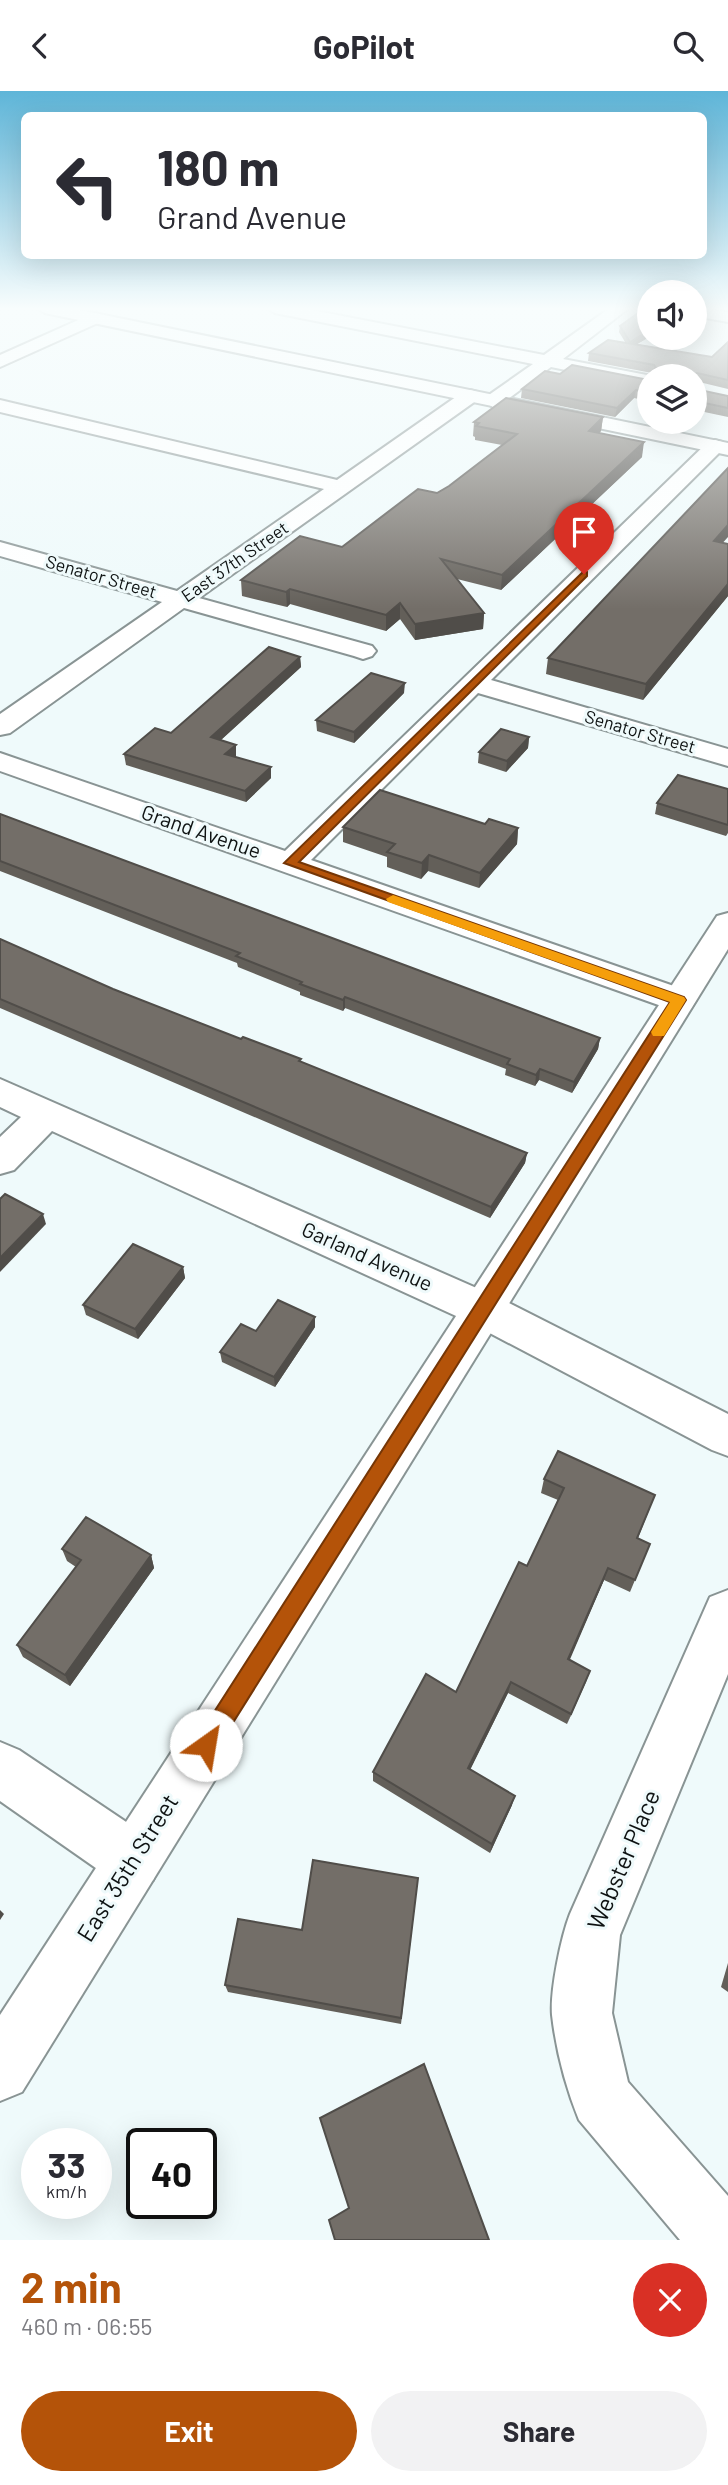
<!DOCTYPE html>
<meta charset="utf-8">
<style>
:root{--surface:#fff;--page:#f2f2f3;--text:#2b2b33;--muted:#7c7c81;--accent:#b45309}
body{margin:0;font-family:Barlow,sans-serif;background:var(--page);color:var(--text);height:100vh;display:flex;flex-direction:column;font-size:26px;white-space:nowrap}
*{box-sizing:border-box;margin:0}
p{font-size:23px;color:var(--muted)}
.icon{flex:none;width:38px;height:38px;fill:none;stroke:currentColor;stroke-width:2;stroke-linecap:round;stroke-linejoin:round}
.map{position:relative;height:2149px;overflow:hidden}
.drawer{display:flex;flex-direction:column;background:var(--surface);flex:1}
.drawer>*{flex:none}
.banner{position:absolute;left:21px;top:21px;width:686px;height:147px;border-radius:10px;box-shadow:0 7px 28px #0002;background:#fff;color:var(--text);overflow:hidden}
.tools{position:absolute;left:637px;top:189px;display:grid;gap:14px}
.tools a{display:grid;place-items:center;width:70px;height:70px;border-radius:50%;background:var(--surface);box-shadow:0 7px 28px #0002;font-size:35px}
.speed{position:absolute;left:21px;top:2037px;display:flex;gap:14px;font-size:35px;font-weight:700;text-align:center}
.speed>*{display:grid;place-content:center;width:91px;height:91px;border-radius:50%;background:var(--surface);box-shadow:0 7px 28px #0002;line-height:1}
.speed small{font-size:18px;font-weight:400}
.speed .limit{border:4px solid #111;border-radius:10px;background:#fff;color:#111}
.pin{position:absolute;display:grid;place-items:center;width:60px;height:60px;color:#fff;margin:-72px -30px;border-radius:50% 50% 50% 0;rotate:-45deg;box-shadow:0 0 7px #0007}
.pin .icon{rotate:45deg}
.me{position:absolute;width:77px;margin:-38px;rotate:32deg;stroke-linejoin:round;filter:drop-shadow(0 0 5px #0008)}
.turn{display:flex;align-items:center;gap:24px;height:147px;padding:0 21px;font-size:32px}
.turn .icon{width:91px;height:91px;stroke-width:2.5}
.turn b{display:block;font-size:49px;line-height:60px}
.round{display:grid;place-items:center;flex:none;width:74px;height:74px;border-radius:37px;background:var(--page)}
.summary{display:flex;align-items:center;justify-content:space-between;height:119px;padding:0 21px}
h1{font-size:42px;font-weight:700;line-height:52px;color:var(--accent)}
.button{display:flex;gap:14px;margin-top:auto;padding:14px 21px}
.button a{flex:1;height:80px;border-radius:42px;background:var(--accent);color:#fff;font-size:28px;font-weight:700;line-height:80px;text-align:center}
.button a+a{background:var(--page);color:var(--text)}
header{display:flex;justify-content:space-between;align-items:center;height:91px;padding:0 21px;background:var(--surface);font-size:32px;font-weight:700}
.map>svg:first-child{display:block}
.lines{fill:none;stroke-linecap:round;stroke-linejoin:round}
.minor-casing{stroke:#899494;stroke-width:4}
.tertiary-casing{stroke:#899494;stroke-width:4}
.secondary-casing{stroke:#899494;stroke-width:4}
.minor{fill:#fff;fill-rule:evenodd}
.tertiary{fill:#fff;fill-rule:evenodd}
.secondary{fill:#fff;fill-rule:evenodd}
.wall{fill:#635f59}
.shaded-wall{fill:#504d49}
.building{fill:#736e68;stroke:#504d49;stroke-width:2}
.route{fill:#b45309;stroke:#753606;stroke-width:2}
.slow{fill:#f59e0b}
.labels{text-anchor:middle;stroke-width:6;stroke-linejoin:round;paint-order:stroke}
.far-street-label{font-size:18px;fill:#0e1212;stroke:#effafb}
.street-label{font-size:21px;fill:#0e1212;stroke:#effafb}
.near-street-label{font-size:24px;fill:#0e1212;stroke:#effafb}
</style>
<header><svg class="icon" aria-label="back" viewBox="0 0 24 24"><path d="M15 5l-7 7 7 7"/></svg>GoPilot<svg class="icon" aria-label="search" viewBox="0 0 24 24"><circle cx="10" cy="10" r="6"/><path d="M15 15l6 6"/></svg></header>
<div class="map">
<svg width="728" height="2149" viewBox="0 0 728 2149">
<rect width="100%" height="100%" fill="#effafb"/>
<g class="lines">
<!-- minor casing -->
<g class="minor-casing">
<g id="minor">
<polygon points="267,217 301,217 544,264 610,217 629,217 563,268 652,285 649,285 649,296 551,276 500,314 493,316 484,310 486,306 533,273 275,222"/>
<polygon points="695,217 728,221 728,231 695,225"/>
<polygon points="94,222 100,223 102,227 100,231 0,276 0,264"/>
<polygon points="470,299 477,301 479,305 477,309 199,507 372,555 376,560 372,565 363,568 354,565 184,517 10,642 0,644 0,623 162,511 0,465 0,451 177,500 324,398 0,321 0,309 337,389 463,301"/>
<polygon points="715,349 722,351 725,355 722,359 491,589 728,658 728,675 478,602 311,769 691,901 696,909 691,917 679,921 667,917 0,680 0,662 285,760 708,351"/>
<polygon points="0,988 497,1206 728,1323 728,1365 712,1359 467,1230 52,1040 14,1079 0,1083 0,1046 21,1026 0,1016"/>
<path d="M728 1499V1583L620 1844 612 1922 628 1991 728 2105V2149H680L579 2029C566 1997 556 1959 552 1924 550 1900 561 1846 570 1823L710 1506Z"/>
<polygon points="0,1651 19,1659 153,1749 161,1769 153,1789 133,1797 113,1789 0,1710"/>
</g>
</g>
<!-- tertiary casing -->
<g class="tertiary-casing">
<polygon id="tertiary" points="728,822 728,858 22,2001 0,2010 0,1924 717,825"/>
</g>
<!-- secondary casing -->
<g class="secondary-casing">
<polygon id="secondary" points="37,217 70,217 728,352 728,364 45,222"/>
</g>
<!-- minor -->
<use href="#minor" class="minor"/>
<!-- tertiary -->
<use href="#tertiary" class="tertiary"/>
<!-- secondary -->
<use href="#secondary" class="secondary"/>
</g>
<!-- wall -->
<g class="wall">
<polygon points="620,235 649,246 637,253 712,266 728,251 728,298 695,290 588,270 589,262 625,251 619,241"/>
<polygon points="560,283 649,289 649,310 634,307 615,326 521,307 522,298"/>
<polygon points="695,298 728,305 728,326 695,319"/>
<polygon points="603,326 601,340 599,342 642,366 501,499 457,488 484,522 483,538 415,549 400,528 386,540 290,513 287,516 242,505 241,489 342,456 449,395 502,354 475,349 475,346 473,345 474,331"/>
<polygon points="723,452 728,453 728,505 643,609 546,583 548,567"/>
<polygon points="300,566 301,576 221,649 236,654 236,665 235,666 271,687 246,711 126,674 124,663 171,642"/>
<polygon points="404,602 354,652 317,640 316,629"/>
<polygon points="529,646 528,657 506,681 478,672 479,661"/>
<polygon points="728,698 728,742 726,745 655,723 657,712"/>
<polygon points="0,723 600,947 598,958 572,1002 539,989 535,995 505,984 506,978 345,917 343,920 300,904 300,901 238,876 237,872 0,780"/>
<polygon points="485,733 518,737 517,753 479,797 428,780 421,788 387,776 387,766 343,751 343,736"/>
<polygon points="0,848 113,898 527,1062 525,1072 490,1127 0,917"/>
<polygon points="183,1176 185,1187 138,1248 86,1224 83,1214"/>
<polygon points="315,1236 275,1296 222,1271 220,1261 256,1240"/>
<polygon points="544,1388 650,1417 638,1447 650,1453 630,1501 604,1489 569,1569 590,1580 567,1633 508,1602 470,1679 512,1714 490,1762 373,1690 373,1681 456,1601 527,1475 558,1409 541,1402"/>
<polygon points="62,1458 151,1464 154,1477 70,1595 23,1566 17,1554 76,1476 67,1470"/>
<polygon points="418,1787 401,1933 228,1901 225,1894 302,1839"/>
<polygon points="728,1872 728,1901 721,1896"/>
</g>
<!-- shaded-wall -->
<g class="shaded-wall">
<polygon points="649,240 649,246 629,258 630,251"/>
<polygon points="636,299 634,307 615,326 617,317"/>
<polygon points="603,326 601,340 587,354 589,340"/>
<polygon points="644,351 642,366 501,499 502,484"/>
<polygon points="728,434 728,446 711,465 714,450"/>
<polygon points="728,493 728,505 643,609 646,593"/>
<polygon points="290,498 290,513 287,516 286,501"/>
<polygon points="400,512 400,528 386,540 386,524"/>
<polygon points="484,522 483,538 415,549 415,533"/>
<polygon points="300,566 301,576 212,657 211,646"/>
<polygon points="405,592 404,602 354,652 354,641"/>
<polygon points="529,646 528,657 506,681 507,670"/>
<polygon points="236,654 236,665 226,673 225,663"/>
<polygon points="271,676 271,687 246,711 245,700"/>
<polygon points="518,737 517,753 479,797 480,782"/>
<polygon points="429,764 428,780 421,788 422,772"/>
<polygon points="345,906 345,917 343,920 343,909"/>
<polygon points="600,947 598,958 572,1002 574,991"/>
<polygon points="540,978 539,989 535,995 536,984"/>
<polygon points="527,1062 525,1072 490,1127 491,1116"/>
<polygon points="43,1123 46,1133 0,1181 0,1167"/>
<polygon points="183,1176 185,1187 138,1248 135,1238"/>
<polygon points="315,1226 315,1236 275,1296 274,1286"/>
<polygon points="151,1464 154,1477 70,1595 65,1584"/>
<polygon points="608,1477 604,1489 565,1580 568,1568"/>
<polygon points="590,1580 586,1591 567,1633 571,1623"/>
<polygon points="511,1591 508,1602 466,1687 468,1677"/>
<polygon points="515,1705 512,1714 490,1762 492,1753"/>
<polygon points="0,1819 4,1823 0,1829"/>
</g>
<!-- building -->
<g class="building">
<polygon points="645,217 649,217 649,240 630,251 620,235"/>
<polygon points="608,249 712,266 728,251 728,289 697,282 694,285 652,285 653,279 656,277 654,274 589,262"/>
<polygon points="572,274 649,289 649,301 636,299 617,317 522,298 545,280 560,283"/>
<polygon points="695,298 728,305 728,317 695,310"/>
<polygon points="506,307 603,326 589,340 644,351 502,484 441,468 484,522 415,533 400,512 386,524 290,498 286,501 241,489 300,445 342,456 418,398 437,402 449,395 517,343 476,335 479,332 474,331"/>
<polygon points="728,377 728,434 714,450 728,453 728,493 646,593 548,567"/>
<polygon points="269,556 300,566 211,646 236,654 225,663 271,676 245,700 124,663 155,637 171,642"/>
<polygon points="371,582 405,592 354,641 316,629"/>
<polygon points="501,638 529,646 507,670 479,661"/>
<polygon points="678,684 728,698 728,734 657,712"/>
<polygon points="380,699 485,733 489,728 518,737 480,782 429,764 422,772 387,761 395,753 343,736"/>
<polygon points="0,723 600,947 574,991 540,978 536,984 507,973 510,968 345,906 343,909 300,893 302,891 236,865 240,862 0,770"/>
<polygon points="0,848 113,898 241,948 243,946 301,968 299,970 527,1062 491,1116 0,908"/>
<polygon points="5,1103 43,1123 0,1167 0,1108"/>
<polygon points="133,1153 183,1176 135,1238 83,1214"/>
<polygon points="278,1209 315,1226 274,1286 220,1261 241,1233 256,1240"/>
<polygon points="558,1360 655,1404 637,1447 650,1453 635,1489 608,1477 568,1568 590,1580 571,1623 511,1591 468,1677 515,1705 492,1753 373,1681 426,1583 456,1601 519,1471 527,1475 564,1397 544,1388"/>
<polygon points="86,1426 151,1464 65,1584 17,1554 81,1469 62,1458"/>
<polygon points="313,1769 418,1787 401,1927 225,1894 238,1828 302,1839"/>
<polygon points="424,1973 489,2149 335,2149 329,2129 349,2117 320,2027"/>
</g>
<!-- sky -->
<linearGradient id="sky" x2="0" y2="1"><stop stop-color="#5eb5d8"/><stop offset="0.42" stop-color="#f8fdfd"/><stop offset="1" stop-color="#f8fdfd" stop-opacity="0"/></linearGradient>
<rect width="728" height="518" fill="url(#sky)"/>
<!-- route -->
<polygon class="route" points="584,480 587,481 587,485 299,771 684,906 686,909 214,1662 206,1665 198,1662 195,1654 198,1646 670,911 284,772"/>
<!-- slow -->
<polygon class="slow" points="393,804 684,906 686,909 664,945 653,945 651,941 670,911 388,811 386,808"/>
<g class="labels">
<!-- far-street labels -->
<g class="far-street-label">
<text transform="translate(235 471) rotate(-35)" y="6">East 37th Street</text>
<text transform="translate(101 486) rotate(16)" y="6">Senator Street</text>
<text transform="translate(640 641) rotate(16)" y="6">Senator Street</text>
</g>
<!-- street labels -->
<g class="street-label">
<text transform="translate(201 741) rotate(19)" y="7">Grand Avenue</text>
<text transform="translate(367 1166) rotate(24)" y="7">Garland Avenue</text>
</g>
<!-- near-street labels -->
<g class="near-street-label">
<text transform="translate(624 1769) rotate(-67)" y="8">Webster Place</text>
<text transform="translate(128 1777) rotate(-58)" y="8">East 35th Street</text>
</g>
</g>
</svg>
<div class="tools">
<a><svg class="icon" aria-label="sound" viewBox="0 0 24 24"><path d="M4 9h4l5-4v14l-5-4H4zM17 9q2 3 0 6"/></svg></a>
<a><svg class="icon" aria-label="layers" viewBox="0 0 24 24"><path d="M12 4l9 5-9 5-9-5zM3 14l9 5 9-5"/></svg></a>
</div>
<div class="speed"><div>33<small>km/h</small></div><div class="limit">40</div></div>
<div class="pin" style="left:584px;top:483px;background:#d93025"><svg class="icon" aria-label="arrive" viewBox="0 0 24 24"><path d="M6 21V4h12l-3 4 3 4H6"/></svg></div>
<svg class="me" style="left:206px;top:1654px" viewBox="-20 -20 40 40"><circle r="19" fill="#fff"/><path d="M0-13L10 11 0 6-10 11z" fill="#b45309"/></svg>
<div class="banner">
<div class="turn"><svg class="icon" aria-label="left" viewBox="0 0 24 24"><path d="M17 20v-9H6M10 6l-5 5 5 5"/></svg><div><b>180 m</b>Grand Avenue</div></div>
</div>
</div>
<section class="drawer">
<div class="summary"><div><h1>2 min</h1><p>460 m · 06:55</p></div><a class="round" style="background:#d93025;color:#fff"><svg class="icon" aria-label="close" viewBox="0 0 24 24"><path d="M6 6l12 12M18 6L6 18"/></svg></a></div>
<div class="button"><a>Exit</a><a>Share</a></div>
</section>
